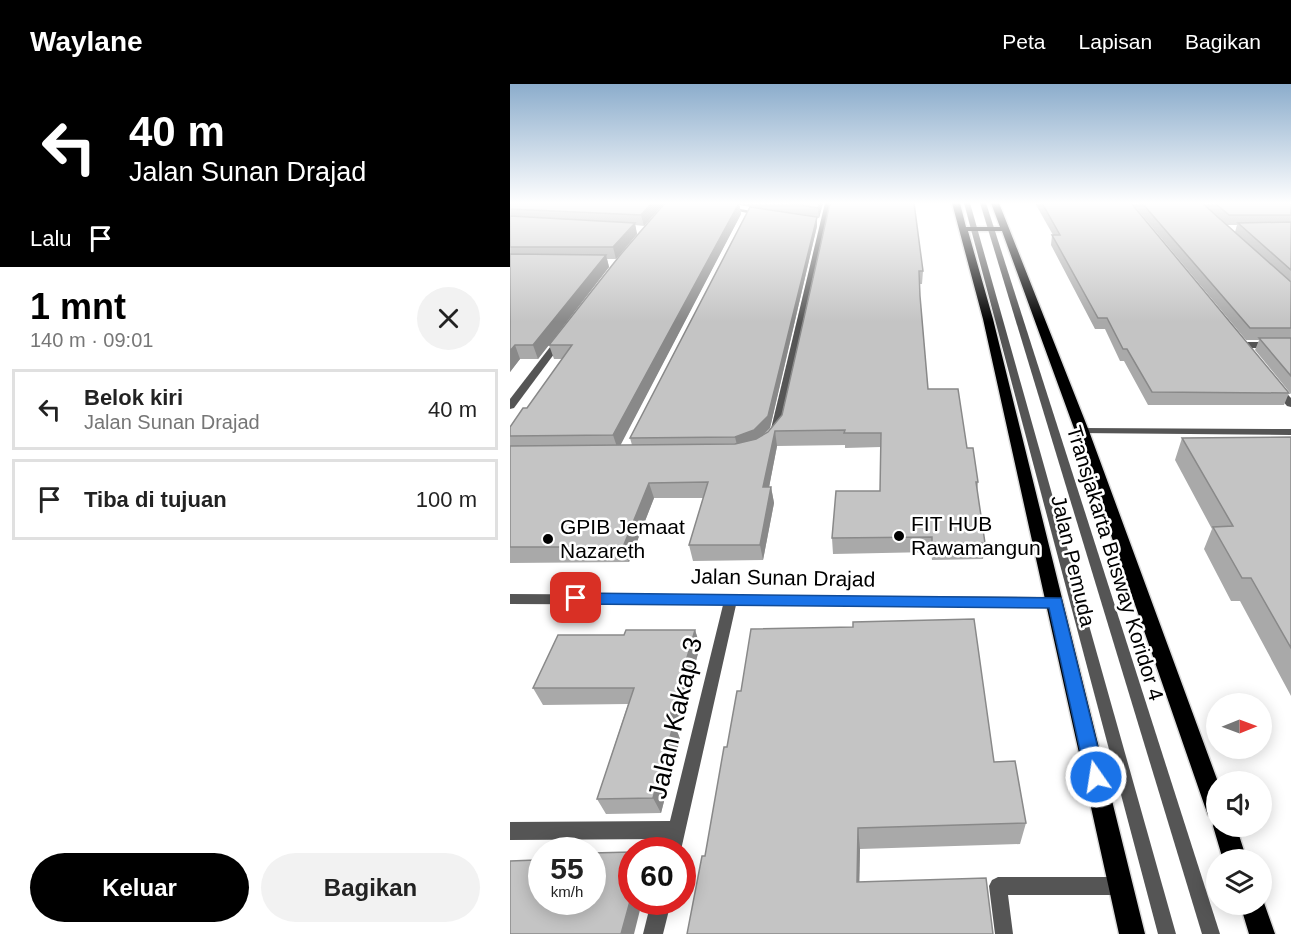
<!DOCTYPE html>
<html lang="id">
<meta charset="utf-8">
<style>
:root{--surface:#fff;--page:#f2f2f2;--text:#222;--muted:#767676;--line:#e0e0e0;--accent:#000}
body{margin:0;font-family:Helvetica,sans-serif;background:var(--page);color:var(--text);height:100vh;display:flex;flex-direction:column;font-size:22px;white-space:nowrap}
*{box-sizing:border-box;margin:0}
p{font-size:20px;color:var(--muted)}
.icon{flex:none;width:33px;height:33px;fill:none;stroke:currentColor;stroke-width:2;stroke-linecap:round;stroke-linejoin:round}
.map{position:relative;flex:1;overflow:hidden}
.side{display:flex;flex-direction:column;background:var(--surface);width:510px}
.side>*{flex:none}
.guide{background:#000;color:#fff;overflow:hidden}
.needle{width:39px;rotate:89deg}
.controls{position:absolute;left:696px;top:609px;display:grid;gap:12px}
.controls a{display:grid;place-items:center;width:66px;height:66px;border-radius:50%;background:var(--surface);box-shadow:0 3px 15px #0003;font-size:30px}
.speed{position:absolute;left:18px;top:753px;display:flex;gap:12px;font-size:30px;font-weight:700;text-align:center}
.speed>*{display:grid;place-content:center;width:78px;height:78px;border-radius:50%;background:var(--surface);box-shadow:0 3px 15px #0003;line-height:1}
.speed small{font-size:15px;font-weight:400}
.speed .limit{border:9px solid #d22;background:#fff;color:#111}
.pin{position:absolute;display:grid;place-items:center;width:51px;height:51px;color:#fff;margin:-26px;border-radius:12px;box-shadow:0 3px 9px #0006}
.me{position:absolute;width:66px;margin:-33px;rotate:347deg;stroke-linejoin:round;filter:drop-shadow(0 0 4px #0008)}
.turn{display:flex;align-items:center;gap:21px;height:126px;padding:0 30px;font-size:27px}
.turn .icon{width:78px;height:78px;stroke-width:2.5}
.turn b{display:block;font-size:42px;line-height:51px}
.then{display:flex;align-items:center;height:57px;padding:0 30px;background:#0003;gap:12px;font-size:22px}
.round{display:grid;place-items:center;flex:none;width:63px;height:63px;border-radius:32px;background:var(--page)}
.head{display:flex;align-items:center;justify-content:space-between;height:102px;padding:0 30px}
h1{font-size:36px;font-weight:800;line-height:45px;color:var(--accent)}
.primary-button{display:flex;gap:12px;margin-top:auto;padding:12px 30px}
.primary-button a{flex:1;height:69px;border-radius:36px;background:var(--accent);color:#fff;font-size:24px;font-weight:800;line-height:69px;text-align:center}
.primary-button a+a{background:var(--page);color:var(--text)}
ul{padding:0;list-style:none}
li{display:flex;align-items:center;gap:18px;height:81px;margin:0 12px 9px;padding:0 18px;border:3px solid var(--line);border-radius:0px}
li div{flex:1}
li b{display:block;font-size:22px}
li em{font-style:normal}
header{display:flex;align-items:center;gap:36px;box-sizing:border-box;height:84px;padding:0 30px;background:var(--accent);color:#fff}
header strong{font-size:28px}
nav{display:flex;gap:33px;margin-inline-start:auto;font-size:21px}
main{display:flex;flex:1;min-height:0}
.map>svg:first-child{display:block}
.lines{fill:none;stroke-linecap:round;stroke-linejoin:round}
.primary-casing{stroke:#dbdbdb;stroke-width:3}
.lane{fill:#555;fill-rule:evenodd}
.street{fill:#555;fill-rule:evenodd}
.primary{fill:#000;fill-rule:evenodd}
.wall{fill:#a9a9a9;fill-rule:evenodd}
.shaded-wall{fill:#898989}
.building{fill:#c4c4c4;stroke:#898989;stroke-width:1.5}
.route{fill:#1a73e8;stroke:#114b97;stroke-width:1.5}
.poi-dot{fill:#000;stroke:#fff;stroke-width:2}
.labels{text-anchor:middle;stroke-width:5;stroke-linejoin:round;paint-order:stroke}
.poi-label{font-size:21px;fill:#000;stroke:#fff;text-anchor:start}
.street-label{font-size:21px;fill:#000;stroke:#fff}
.near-street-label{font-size:26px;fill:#000;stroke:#fff}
</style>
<header>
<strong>Waylane</strong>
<nav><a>Peta</a><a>Lapisan</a><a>Bagikan</a></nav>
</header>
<main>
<section class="side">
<div class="guide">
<div class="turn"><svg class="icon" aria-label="left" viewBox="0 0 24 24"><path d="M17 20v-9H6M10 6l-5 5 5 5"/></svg><div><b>40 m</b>Jalan Sunan Drajad</div></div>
<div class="then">Lalu<svg class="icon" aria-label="arrive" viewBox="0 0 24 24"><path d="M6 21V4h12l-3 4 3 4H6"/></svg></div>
</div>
<div class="head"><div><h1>1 mnt</h1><p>140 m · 09:01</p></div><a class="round"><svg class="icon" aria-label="close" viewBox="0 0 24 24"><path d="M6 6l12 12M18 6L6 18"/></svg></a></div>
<ul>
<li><svg class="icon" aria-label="left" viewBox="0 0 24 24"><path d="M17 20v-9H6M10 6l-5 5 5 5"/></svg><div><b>Belok kiri</b><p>Jalan Sunan Drajad</p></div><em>40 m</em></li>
<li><svg class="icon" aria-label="arrive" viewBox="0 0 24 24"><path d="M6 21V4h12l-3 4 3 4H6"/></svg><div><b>Tiba di tujuan</b></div><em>100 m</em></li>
</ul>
<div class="primary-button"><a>Keluar</a><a>Bagikan</a></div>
</section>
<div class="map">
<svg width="781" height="850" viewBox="0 0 781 850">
<rect width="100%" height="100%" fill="#fff"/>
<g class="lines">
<!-- primary casing -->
<g class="primary-casing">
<g id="primary">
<polygon points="442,119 450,119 456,143 490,143 481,119 489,119 579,347 708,698 706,742 726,742 737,776 713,776 703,742 706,734 698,731 695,723 565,347 492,147 458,147 483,235 635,850 609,850 473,235"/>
<polygon points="752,813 765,850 739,850 730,820 752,820"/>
</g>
</g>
<!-- lane -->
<g class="lane">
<polygon points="454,119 460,119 666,850 648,850"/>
<polygon points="470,119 476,119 710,850 692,850"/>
<polygon points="488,793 610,793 616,796 619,802 616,808 610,811 498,811 503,850 485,850 479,802 482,796"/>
</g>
<!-- street -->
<g class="street">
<polygon points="187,119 200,119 256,130 253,132"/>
<polygon points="315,119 321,119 270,349 265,352 260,349"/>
<polygon points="50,253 53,254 53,258 4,324 0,325 0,315 47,254"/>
<polygon points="781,258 781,264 732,264 728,261 732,258"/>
<polygon points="766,300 769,301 781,314 781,323 777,322 761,303"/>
<polygon points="572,344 781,345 781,351 568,349 567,347"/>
<polygon points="0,510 545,513 550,514 552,518 550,522 545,523 226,521 171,766 153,766 155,755 0,756 0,738 160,737 213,521 0,520"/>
<polygon points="141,818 161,818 153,850 133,850"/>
</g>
<!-- primary -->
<use href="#primary" class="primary"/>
</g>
<!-- wall -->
<g class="wall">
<path d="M0 119H154L134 142 125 141 127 150 106 175H97L99 183 40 259 155 119H313L309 134H307V142L260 344 254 350 258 348 272 331 320 119 413 187 412 200H409L410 212 418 305 457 364 468 398 467 409 475 459 473 475 422 476 421 468 323 470 322 454 370 407 371 363 335 364V361L267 362 259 403H261L264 419 253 476 183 477 179 461 193 414H144L119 478 0 479V343L17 324 53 275H44L39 261 28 275H10L0 288ZM229 121 240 123 120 354 122 361H110L231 130Z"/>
<polygon points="525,119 621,119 779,309 774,321 638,321 614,277 610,277 595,245 585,245 541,161 542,151 543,151"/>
<path d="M622 119H781V310L745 266 749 256H736ZM717 141H727L725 148Z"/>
<polygon points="781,353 781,612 730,517 721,517 694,465 702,445 665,376 672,354"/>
<polygon points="185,546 190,562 167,647 170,655 151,729 96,730 87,715 118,620 33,621 23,604"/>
<polygon points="484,678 516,739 510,760 350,765 349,798 195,772"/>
</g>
<!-- shaded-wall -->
<g class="shaded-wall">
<polygon points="142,119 154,119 134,142 131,131"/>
<polygon points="229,119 231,130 108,366 103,351"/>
<polygon points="310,119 313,119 309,134 308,124"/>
<polygon points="307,133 307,142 260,344 246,358 228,365 225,353"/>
<polygon points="125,139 127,150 106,175 103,163"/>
<polygon points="96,171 99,183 28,275 23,261"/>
<polygon points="5,261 10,275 0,288 0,267"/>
<polygon points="265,347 267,362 256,419 253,403"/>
<polygon points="139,399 144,414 119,478 113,463"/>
<polygon points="261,403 264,419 253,476 250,461"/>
<polygon points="185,546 190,562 167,647 170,655 151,729 143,714 158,639"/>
<polygon points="348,744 350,765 349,817 347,798"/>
<polygon points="122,810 122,818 132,818 124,850 111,850"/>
</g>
<!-- building -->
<g class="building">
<polygon points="0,119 142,119 131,131 0,125"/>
<polygon points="155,119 229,119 103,351 0,352 0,343 13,324 17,324 62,261 39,261 111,170"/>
<polygon points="279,119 310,119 308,124"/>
<polygon points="320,119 404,119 413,187 409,187 410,212 418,305 448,305 457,364 463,364 468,398 466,398 475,459 422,460 422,453 322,454 326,407 370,407 371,349 334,349 335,346 265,347 253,403 261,403 250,461 179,461 198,398 139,399 113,463 0,463 0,362 225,360 246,355 258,348 272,331"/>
<polygon points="532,119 621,119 779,309 642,308 617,265 613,265 597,234 588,234 542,151 550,151"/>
<polygon points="632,119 692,119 781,198 781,244 740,244"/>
<polygon points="705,119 781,119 781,131 719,131"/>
<polygon points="240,123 307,133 258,332 244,346 225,353 120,354"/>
<polygon points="0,132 125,139 103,163 0,163"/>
<polygon points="781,138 781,186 728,139"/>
<polygon points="0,170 96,171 23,261 5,261 0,267"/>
<polygon points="749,254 781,254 781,292"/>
<polygon points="781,353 781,564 741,494 732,494 703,443 723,442 672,354"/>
<polygon points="464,535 484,678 505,677 516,739 348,744 347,798 476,794 483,850 177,850 192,772 195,772 214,663 217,663 227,607 231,607 241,545 343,543 343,538"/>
<polygon points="116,546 185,546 158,639 164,639 143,714 87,715 124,604 23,604 48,551 114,551"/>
<polygon points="122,768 122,810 111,850 0,850 0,777 26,776 28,770 32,769 32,818 82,818 82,769"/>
</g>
<!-- sky -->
<linearGradient id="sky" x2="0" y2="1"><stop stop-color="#8cadcc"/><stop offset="0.5" stop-color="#fff"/><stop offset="1" stop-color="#fff" stop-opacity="0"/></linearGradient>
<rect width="781" height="238" fill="url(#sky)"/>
<!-- route -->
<polygon class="route" points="66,509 551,514 595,693 593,699 586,702 579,699 576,693 539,524 66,520 61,519 58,514 61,510"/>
<!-- markers -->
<g class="poi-dot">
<circle cx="389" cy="452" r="6"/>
<circle cx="38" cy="455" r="6"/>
</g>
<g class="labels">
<!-- poi labels -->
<g class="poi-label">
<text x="401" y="447">FIT HUB<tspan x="401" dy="24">Rawamangun</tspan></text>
<text x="50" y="450">GPIB Jemaat<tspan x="50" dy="24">Nazareth</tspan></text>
</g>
<!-- street labels -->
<g class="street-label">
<text transform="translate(563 477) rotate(77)" y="7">Jalan Pemuda</text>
<text transform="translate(605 479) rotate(73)" y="7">Transjakarta Busway Koridor 4</text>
<text transform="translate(273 494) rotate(1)" y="7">Jalan Sunan Drajad</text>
</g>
<!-- near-street labels -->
<g class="near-street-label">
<text transform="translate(165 634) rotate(-77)" y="9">Jalan Kakap 3</text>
</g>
</g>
</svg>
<div class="controls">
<a><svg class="needle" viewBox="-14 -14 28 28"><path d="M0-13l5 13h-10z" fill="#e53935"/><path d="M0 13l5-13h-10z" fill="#767676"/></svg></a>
<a><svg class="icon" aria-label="sound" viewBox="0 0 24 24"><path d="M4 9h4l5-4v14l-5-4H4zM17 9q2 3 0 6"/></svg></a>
<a><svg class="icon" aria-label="layers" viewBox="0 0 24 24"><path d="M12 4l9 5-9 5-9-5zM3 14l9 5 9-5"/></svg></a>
</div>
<div class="speed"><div>55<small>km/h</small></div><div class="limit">60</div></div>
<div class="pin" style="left:66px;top:514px;background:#d93025"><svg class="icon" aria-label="arrive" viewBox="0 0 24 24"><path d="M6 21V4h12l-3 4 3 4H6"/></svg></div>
<svg class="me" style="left:586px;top:693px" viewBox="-20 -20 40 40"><circle r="17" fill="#1a73e8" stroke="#fff" stroke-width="3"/><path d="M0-11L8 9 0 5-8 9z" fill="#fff"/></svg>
</div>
</main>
